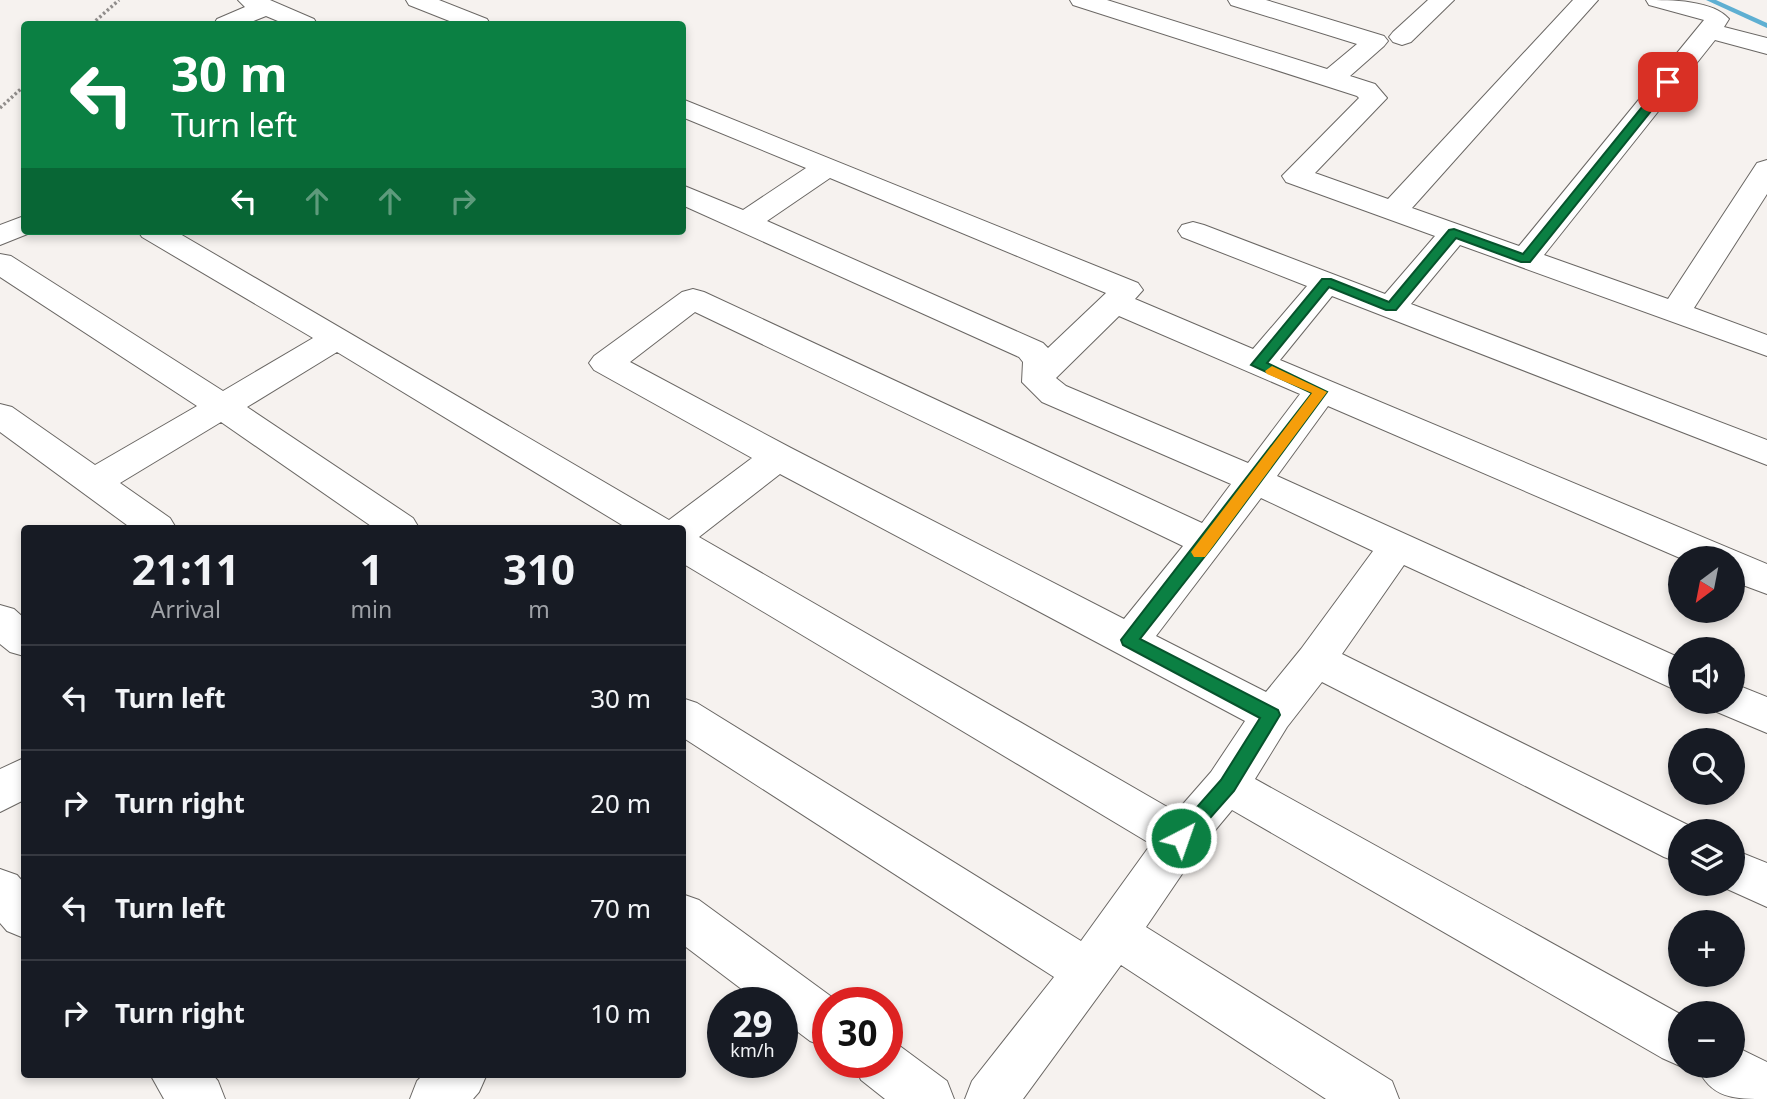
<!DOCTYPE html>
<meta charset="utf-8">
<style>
:root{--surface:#171b24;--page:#242831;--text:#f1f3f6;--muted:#9ea1a6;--line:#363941}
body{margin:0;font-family:"Noto Sans",sans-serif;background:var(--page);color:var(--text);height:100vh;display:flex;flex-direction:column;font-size:26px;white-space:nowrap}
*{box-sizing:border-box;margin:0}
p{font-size:23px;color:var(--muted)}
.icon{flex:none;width:38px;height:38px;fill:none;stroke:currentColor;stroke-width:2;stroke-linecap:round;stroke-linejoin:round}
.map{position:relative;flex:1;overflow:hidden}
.details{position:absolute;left:21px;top:525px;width:665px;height:553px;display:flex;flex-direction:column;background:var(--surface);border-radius:7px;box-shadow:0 4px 10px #0003}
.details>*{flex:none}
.guide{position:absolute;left:21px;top:21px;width:665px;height:214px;border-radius:7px;box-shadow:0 4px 10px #0003;background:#0b8043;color:#fff;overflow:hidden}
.needle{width:46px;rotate:212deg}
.controls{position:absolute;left:1668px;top:546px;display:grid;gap:14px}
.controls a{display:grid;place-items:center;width:77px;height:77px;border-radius:50%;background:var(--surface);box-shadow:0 4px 10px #0003;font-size:35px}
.speed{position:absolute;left:707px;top:987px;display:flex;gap:14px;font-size:35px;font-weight:700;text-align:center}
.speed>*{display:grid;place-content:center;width:91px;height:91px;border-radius:50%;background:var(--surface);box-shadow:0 4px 10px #0003;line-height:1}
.speed small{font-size:18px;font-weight:400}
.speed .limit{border:10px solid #d22;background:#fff;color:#111}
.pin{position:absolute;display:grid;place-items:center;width:60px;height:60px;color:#fff;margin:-30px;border-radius:14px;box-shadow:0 4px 10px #0006}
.me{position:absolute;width:77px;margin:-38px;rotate:41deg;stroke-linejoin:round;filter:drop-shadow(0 0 5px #0008)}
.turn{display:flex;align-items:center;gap:24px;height:147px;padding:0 35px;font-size:32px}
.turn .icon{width:91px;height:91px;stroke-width:2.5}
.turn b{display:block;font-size:49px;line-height:60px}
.lanes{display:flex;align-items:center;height:66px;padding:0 35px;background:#0003;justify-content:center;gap:35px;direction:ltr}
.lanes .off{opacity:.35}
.eta{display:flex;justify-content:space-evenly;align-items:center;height:119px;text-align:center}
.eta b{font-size:42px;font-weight:700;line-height:49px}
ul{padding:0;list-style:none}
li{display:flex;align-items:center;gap:21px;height:105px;padding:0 35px;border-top:2px solid var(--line)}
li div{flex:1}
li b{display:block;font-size:26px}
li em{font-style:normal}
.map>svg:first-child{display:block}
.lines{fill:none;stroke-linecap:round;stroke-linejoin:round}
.stream{fill:#5eafd2;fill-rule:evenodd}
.minor-casing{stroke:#6a6764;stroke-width:2}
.path{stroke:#918e8c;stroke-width:3.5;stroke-dasharray:2.5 2.5;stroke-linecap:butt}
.minor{fill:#fff;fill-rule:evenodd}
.route{fill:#0b8043;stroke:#07532c;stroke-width:2}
.slow{fill:#f59e0b}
</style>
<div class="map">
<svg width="1767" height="1099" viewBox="0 0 1767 1099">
<rect width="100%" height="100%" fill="#f6f2ef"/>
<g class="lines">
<!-- stream -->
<polygon class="stream" points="1706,0 1716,0 1767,23 1767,28"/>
<!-- minor casing -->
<g class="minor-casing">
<g id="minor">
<polygon points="238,0 270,0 314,19 317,24 285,24 266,16 246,24 214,24 217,19 245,7"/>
<polygon points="406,0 439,0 487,19 490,24 457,24 409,5"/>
<path d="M1070 0H1107L1327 69 1357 44 1231 5 1228 0H1266L1384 36 1388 41 1384 46 1350 76 1375 84 1387 98 1315 173 1388 199 1573 0H1598L1412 208 1519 246 1704 20 1649 5 1646 0C1671 0 1713 0 1729 19L1724 27 1767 38V54L1715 40 1544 255 1668 299 1757 163 1767 160V194L1694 308 1767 335V356L1460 245 1411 304 1767 440V465L1332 296 1280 360 1767 564V594L1732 581V558H1680L1328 406 1277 476 1680 658V692L1404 565 1342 654 1696 829 1697 831H1680V863L1664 857 1322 682 1287 727 1255 779 1680 1014V1066L1662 1058 1232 810 1197 852 1146 927 1392 1081 1399 1099H1326L1121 965 1023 1099H965L972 1081 1054 977 682 737V698L697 703 1081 941 1151 844 682 563V528H627L337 352 247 407 413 518 419 528H374L221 422 120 483 170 518 176 528H131L0 432V404L12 407 95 465 197 406 0 277V254L11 256 223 391 313 338 142 237 138 231H175L669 520 752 458 594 370 589 363 594 356 682 292 693 289 704 292 1202 523 1231 484 1042 402 1022 382 1023 362 1019 357 682 205V185L743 210 806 168 682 117V99L1138 283 1143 290 1135 299 1253 349 1307 286 1182 237 1178 231 1182 225 1193 222 1204 225 1385 294 1435 236 1286 182 1282 176 1359 98 1357 96 1073 5ZM830 178 1106 293 1048 348 1043 343 767 221ZM695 312 1183 546 1124 619 791 448 630 362ZM1119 316 1300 394 1248 463 1066 386 1056 378ZM780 474 1245 721 1211 772 1176 812 699 537ZM1261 498 1373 551 1301 649 1266 692 1156 636Z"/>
<polygon points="1428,0 1454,0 1411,42 1402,45 1393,42 1389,37 1393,32"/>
<polygon points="24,216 24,231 35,231 0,245 0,225"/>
<polygon points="0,605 14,609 24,618 24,656 10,652 0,644"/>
<polygon points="1732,683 1767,697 1767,733 1717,712 1712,702 1732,702"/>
<polygon points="24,758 24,800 0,812 0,769"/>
<polygon points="1732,849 1767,863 1767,907 1716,884 1732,884"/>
<polygon points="0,869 17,875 24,883 24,938 7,931 0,923"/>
<polygon points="682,894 699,900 840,1003 828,1003 828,1048 810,1041 782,1020 782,1003 760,1003 682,944"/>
<polygon points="887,1040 897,1044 947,1081 954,1099 885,1099 861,1080 853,1062 887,1062"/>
<path d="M1732 1045 1767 1062V1099C1735 1099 1710 1099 1697 1066H1732Z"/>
<polygon points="150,1074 212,1074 218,1081 225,1099 164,1099"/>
<polygon points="424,1074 487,1074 479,1092 473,1099 410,1099 417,1081"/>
</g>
</g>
<!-- path -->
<g class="path">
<polyline points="92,24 119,0"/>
<polyline points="0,108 24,86"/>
</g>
<!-- minor -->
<use href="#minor" class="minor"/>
</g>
<!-- route -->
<polygon class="route" points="1668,79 1672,80 1672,85 1530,262 1521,262 1456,238 1396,310 1386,310 1329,287 1267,363 1327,392 1213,546 1140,639 1278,710 1280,715 1234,791 1188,843 1181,846 1175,843 1172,838 1175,832 1221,780 1260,718 1123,645 1121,640 1312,393 1251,365 1322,279 1331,279 1389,302 1449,230 1454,229 1523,254 1664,80"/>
<!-- slow -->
<polygon class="slow" points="1272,366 1327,392 1205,557 1194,557 1191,552 1194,548 1312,393 1267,374 1265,371"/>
</svg>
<div class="controls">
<a><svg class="needle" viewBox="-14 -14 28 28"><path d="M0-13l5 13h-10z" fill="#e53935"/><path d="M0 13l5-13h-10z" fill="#9ea1a6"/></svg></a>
<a><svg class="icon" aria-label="sound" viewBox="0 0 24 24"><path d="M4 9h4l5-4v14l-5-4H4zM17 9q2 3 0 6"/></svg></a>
<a><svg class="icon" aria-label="search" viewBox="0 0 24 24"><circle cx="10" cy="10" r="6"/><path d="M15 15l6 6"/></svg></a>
<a><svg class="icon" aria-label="layers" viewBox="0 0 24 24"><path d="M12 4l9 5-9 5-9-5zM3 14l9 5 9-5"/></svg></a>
<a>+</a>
<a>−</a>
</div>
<div class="speed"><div>29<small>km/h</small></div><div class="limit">30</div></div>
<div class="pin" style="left:1668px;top:82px;background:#d93025"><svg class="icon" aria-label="arrive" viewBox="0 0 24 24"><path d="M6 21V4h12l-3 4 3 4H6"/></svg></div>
<svg class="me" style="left:1181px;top:838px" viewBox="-20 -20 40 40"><circle r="17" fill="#0b8043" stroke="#fff" stroke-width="3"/><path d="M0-11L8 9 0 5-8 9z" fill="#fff"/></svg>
<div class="guide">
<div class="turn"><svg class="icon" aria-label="left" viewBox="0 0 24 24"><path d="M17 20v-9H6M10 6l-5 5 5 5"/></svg><div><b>30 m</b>Turn left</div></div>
<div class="lanes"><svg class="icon" aria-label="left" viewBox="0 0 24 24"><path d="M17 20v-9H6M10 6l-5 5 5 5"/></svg><svg class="icon off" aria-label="ahead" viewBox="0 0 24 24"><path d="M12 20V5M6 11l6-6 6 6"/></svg><svg class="icon off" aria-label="ahead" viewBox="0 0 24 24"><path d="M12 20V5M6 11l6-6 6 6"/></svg><svg class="icon off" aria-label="right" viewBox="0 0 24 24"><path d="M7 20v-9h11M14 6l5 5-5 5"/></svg></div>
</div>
<section class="details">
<div class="eta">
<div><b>21:11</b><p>Arrival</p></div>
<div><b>1</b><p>min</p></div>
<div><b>310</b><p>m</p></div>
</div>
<ul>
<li><svg class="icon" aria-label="left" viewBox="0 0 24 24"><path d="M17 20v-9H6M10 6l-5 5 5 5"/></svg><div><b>Turn left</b></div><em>30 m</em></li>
<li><svg class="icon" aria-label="right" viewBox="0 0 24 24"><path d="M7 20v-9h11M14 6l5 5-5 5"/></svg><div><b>Turn right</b></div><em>20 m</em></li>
<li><svg class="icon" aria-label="left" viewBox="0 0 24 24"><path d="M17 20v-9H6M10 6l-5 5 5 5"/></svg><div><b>Turn left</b></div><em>70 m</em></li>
<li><svg class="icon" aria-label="right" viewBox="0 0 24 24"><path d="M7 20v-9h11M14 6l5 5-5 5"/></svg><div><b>Turn right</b></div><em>10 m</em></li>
</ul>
</section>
</div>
